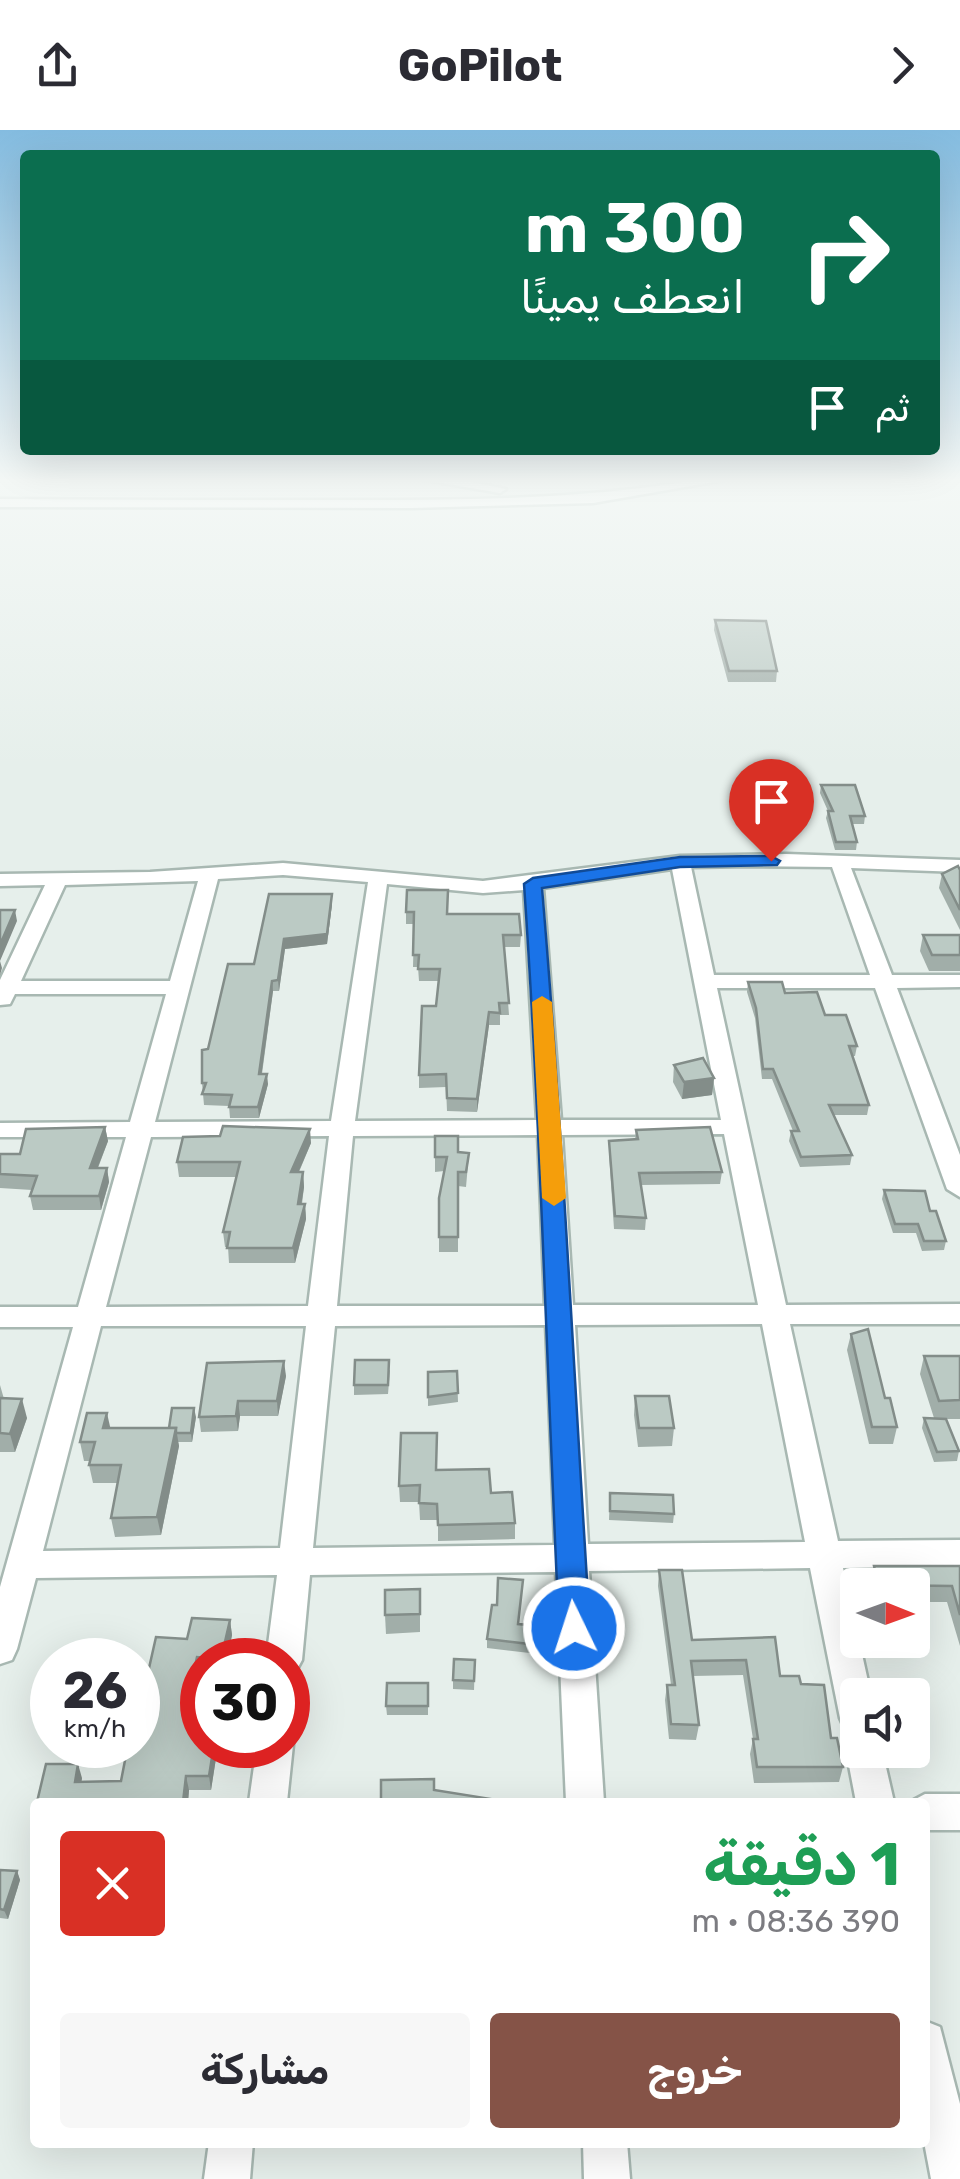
<!DOCTYPE html>
<html lang="ar">
<meta charset="utf-8">
<style>
:root{--surface:#fff;--page:#f7f7f7;--text:#2b2b33;--muted:#7c7c81;--accent:#855347}
body{margin:0;font-family:Rubik,Cairo,sans-serif;background:var(--page);color:var(--text);direction:rtl;height:100vh;display:flex;flex-direction:column;font-size:38px;white-space:nowrap}
*{box-sizing:border-box;margin:0}
p{font-size:32px;color:var(--muted)}
.icon{flex:none;width:55px;height:55px;fill:none;stroke:currentColor;stroke-width:2;stroke-linecap:round;stroke-linejoin:round}
.map{position:relative;flex:1;overflow:hidden;direction:ltr}
.drawer{position:absolute;left:30px;top:1668px;width:900px;height:350px;display:flex;flex-direction:column;background:var(--surface);border-radius:10px;box-shadow:0 10px 40px #0002;direction:rtl}
.drawer>*{flex:none}
.banner{position:absolute;left:20px;top:20px;width:920px;height:305px;border-radius:10px;box-shadow:0 10px 40px #0002;direction:rtl;background:#0b6e4f;color:#fff;overflow:hidden}
.needle{width:65px;rotate:91deg}
.fabs{position:absolute;left:840px;top:1438px;display:grid;gap:20px}
.fabs a{display:grid;place-items:center;width:90px;height:90px;border-radius:10px;background:var(--surface);box-shadow:0 10px 40px #0002;font-size:50px}
.speed{position:absolute;left:30px;top:1508px;display:flex;gap:20px;font-size:50px;font-weight:700;text-align:center}
.speed>*{display:grid;place-content:center;width:130px;height:130px;border-radius:50%;background:var(--surface);box-shadow:0 10px 40px #0002;line-height:1}
.speed small{font-size:25px;font-weight:400}
.speed .limit{border:15px solid #d22;background:#fff;color:#111}
.pin{position:absolute;display:grid;place-items:center;width:85px;height:85px;color:#fff;margin:-102px -42px;border-radius:50% 50% 50% 0;rotate:-45deg;box-shadow:0 0 10px #0007}
.pin .icon{rotate:45deg}
.me{position:absolute;width:110px;margin:-55px;rotate:356deg;stroke-linejoin:round;filter:drop-shadow(0 0 8px #0008)}
.turn{display:flex;align-items:center;gap:35px;height:210px;padding:0 30px;font-size:45px}
.turn .icon{width:130px;height:130px;stroke-width:2.5}
.turn b{display:block;font-size:70px;line-height:85px}
.then{display:flex;align-items:center;height:95px;padding:0 30px;background:#0003;gap:20px;font-size:38px}
.round{display:grid;place-items:center;flex:none;width:105px;height:105px;border-radius:10px;background:var(--page)}
.summary{display:flex;align-items:center;justify-content:space-between;height:170px;padding:0 30px}
h1{font-size:60px;font-weight:700;line-height:75px;color:#1e9e55}
.action{display:flex;gap:20px;margin-top:auto;padding:20px 30px}
.action a{flex:1;height:115px;border-radius:10px;background:var(--accent);color:#fff;font-size:40px;font-weight:700;line-height:115px;text-align:center}
.action a+a{background:var(--page);color:var(--text)}
header{display:flex;justify-content:space-between;align-items:center;height:130px;padding:0 30px;background:var(--surface);font-size:45px;font-weight:700}
.map>svg:first-child{display:block}
.lines{fill:none;stroke-linecap:round;stroke-linejoin:round}
.minor-casing{stroke:#a8b8b2;stroke-width:5}
.minor{fill:#fff;fill-rule:evenodd}
.wall{fill:#a1aea9}
.shaded-wall{fill:#838d89}
.building{fill:#bbcac4;stroke:#838d89;stroke-width:2.5}
.route{fill:#1a73e8;stroke:#114b97;stroke-width:2.5}
.slow{fill:#f59e0b}
</style>
<header><svg class="icon" aria-label="forward" viewBox="0 0 24 24"><path d="M9 5l7 7-7 7"/></svg>GoPilot<svg class="icon" aria-label="share" viewBox="0 0 24 24"><path d="M12 15V3M7 8l5-5 5 5M5 13v7h14v-7"/></svg></header>
<div class="map">
<svg width="960" height="2049" viewBox="0 0 960 2049">
<rect width="100%" height="100%" fill="#e6efeb"/>
<g class="lines">
<!-- minor casing -->
<g class="minor-casing">
<g id="minor">
<polygon points="425,350 461,350 506,359 500,363"/>
<path d="M696 350H725L593 373 411 378 0 377V369C109 370 217 370 326 370 450 370 574 371 696 350Z"/>
<path d="M786 724 960 730V742L851 738 892 845H960V857L897 858 960 1025V1067L947 1059 875 858H717L786 1175 960 1174V1194H790L838 1411 960 1410V1436L843 1438 871 1565H858V1604L845 1599 840 1588 810 1438 589 1441 604 1672H566L556 1442 310 1445 302 1530 296 1541 288 1544V1530H266L277 1445 36 1448 17 1519 12 1530 0 1534V1457L73 1197H0V1177H78L126 1007H0V993L130 992 166 864H15L10 874 0 875V850L45 755 0 756V744L150 742 283 733 483 751 680 726ZM751 736 832 737 870 845H714L691 737ZM672 739 721 990H561L543 758ZM283 745 368 752 331 991 155 992 218 749ZM198 751 170 851H21L65 755ZM387 754 483 763 524 760 537 990 355 991ZM724 1004 758 1175H573L562 1005ZM538 1005 545 1176H337L353 1006ZM329 1006 308 1176 106 1177 151 1007ZM762 1194 805 1412 588 1414 575 1195ZM546 1195 555 1415 313 1418 335 1196ZM101 1196H306L280 1418 43 1421Z"/>
<polygon points="288,1603 293,1615 287,1672 249,1672 257,1615 288,1615"/>
<polygon points="858,1606 858,1620 882,1620 894,1672 856,1672 846,1620 851,1608"/>
<polygon points="925,1664 960,1664 960,1700 925,1700 925,1672 910,1672"/>
<polygon points="925,1891 940,1897 960,1974 960,2049 931,2049 924,2012"/>
<polygon points="209,2012 253,2012 250,2049 204,2049"/>
<polygon points="583,2012 627,2012 630,2049 584,2049"/>
</g>
</g>
<!-- minor -->
<use href="#minor" class="minor"/>
</g>
<!-- wall -->
<g class="wall">
<polygon points="715,490 777,541 776,552 728,552 714,500"/>
<polygon points="821,655 865,686 864,694 852,694 857,712 856,720 835,720 826,688 828,681 820,663"/>
<polygon points="960,740 960,800 939,758 942,744"/>
<polygon points="332,764 332,774 327,814 285,819 279,861 273,861 262,944 268,954 259,988 230,988 229,976 204,975 202,953 208,919 254,834"/>
<polygon points="406,782 448,784 521,805 520,817 504,817 509,885 500,885 500,895 489,895 477,982 447,981 446,957 419,958 419,945 436,876 439,851 419,851 418,837 413,837 414,794 406,794"/>
<polygon points="923,805 960,805 960,841 929,841 920,821"/>
<polygon points="748,852 785,863 825,885 857,916 855,926 852,926 869,975 867,985 834,985 852,1025 850,1035 800,1037 789,1011 791,1001 793,1001 772,949 762,949 755,888 747,862"/>
<polygon points="674,935 714,948 712,965 682,969 673,952"/>
<polygon points="105,997 108,1011 98,1038 107,1038 109,1052 101,1080 33,1080 30,1066 32,1060 0,1058 0,1024 20,1024"/>
<polygon points="636,1000 722,1042 720,1054 641,1055 646,1088 645,1100 614,1099 609,1024 609,1011 635,1009"/>
<polygon points="435,1006 459,1022 469,1023 466,1057 458,1056 458,1122 439,1122 439,1068 444,1041 435,1042"/>
<polygon points="311,1013 299,1042 303,1042 304,1057 302,1074 305,1074 306,1089 295,1133 229,1133 228,1117 225,1117 223,1102 237,1047 179,1047 177,1032"/>
<polygon points="884,1060 930,1081 946,1111 944,1120 922,1121 916,1103 893,1103 882,1069"/>
<polygon points="851,1204 885,1268 897,1297 893,1314 869,1314 847,1220"/>
<polygon points="924,1226 960,1226 960,1289 946,1289 959,1321 957,1331 934,1332 922,1298 924,1288 934,1288 920,1244"/>
<polygon points="390,1240 388,1264 354,1265 354,1255"/>
<polygon points="457,1241 458,1272 428,1276 428,1242"/>
<polygon points="286,1246 278,1286 240,1286 238,1301 201,1302 199,1287"/>
<polygon points="0,1255 4,1269 27,1288 15,1322 0,1322"/>
<polygon points="635,1266 674,1298 672,1316 638,1317 634,1285"/>
<polygon points="196,1287 192,1312 178,1312 179,1316 161,1405 115,1407 111,1388 118,1353 93,1353 89,1335 90,1331 84,1331 80,1312 169,1298"/>
<polygon points="437,1340 491,1363 515,1393 515,1409 438,1411 438,1390 420,1390 419,1372 400,1372 399,1356"/>
<polygon points="610,1363 674,1384 673,1393 609,1390"/>
<polygon points="874,1436 960,1436 960,1516 947,1472 912,1472 912,1455 871,1455 870,1452"/>
<polygon points="659,1440 692,1510 775,1507 780,1546 801,1554 831,1608 843,1637 839,1652 754,1653 750,1624 753,1609 743,1545 693,1546 699,1595 696,1610 669,1609 665,1570 667,1555 671,1555 658,1456"/>
<polygon points="420,1459 420,1502 386,1504 385,1485"/>
<polygon points="230,1490 232,1505 227,1530 202,1530 202,1542 199,1542 190,1586 202,1615 238,1615 236,1628 216,1628 211,1660 189,1660 188,1672 37,1672 82,1648 81,1652 121,1651 147,1547"/>
<polygon points="519,1494 540,1496 538,1524 487,1518 487,1509"/>
<polygon points="475,1530 474,1560 453,1559 453,1550"/>
<polygon points="428,1553 428,1585 387,1585 386,1576"/>
<polygon points="0,1740 17,1741 20,1750 8,1789 0,1788"/>
</g>
<!-- shaded-wall -->
<g class="shaded-wall">
<polygon points="332,764 332,774 327,814 285,819 279,861 278,850 284,809"/>
<polygon points="15,780 17,791 0,831 2,838 0,845 0,815"/>
<polygon points="272,851 273,861 260,955 259,944"/>
<polygon points="489,882 489,895 477,982 477,969"/>
<polygon points="267,944 268,954 259,988 258,977"/>
<polygon points="714,948 712,965 682,969 684,952"/>
<polygon points="105,997 108,1011 92,1052 90,1038"/>
<polygon points="310,999 311,1013 292,1057 291,1042"/>
<polygon points="107,1038 109,1052 101,1080 99,1066"/>
<polygon points="303,1042 304,1057 299,1089 298,1074"/>
<polygon points="305,1074 306,1089 295,1133 293,1118"/>
<polygon points="284,1231 286,1246 278,1286 277,1271"/>
<polygon points="22,1269 27,1288 15,1322 10,1304"/>
<polygon points="238,1271 240,1286 238,1301 236,1286"/>
<polygon points="194,1278 196,1287 192,1312 191,1303"/>
<polygon points="107,1283 111,1301 103,1298"/>
<polygon points="176,1298 179,1316 161,1405 157,1387"/>
<polygon points="230,1490 232,1505 227,1530 221,1530"/>
<polygon points="197,1527 199,1542 187,1601 184,1586"/>
<polygon points="214,1615 216,1628 211,1660 209,1646"/>
<polygon points="78,1634 82,1648 79,1666 75,1652"/>
<polygon points="186,1646 189,1660 188,1672 183,1672"/>
<polygon points="17,1741 20,1750 8,1789 4,1780"/>
</g>
<!-- building -->
<g class="building">
<polygon points="715,490 766,491 777,541 729,541"/>
<polygon points="821,655 855,655 865,686 850,686 857,712 836,712 828,681 833,681"/>
<polygon points="958,736 960,740 960,780 942,744"/>
<polygon points="407,760 448,760 447,784 519,784 521,805 503,805 509,873 499,873 500,883 489,882 477,969 447,968 446,944 419,945 422,876 436,876 440,839 418,839 419,825 413,825 414,782 406,782"/>
<polygon points="269,764 332,764 327,804 284,809 278,850 272,851 259,944 267,944 258,977 229,977 232,965 202,964 206,953 202,953 202,920 208,919 228,834 254,834"/>
<polygon points="0,780 15,780 0,815"/>
<polygon points="923,805 960,805 960,825 932,825"/>
<polygon points="748,852 782,852 785,863 817,862 825,885 846,885 857,916 849,916 869,975 829,975 852,1025 801,1027 791,1001 799,1001 773,939 763,939 756,878"/>
<polygon points="703,928 714,948 684,952 674,935"/>
<polygon points="223,996 310,999 291,1042 303,1042 298,1074 305,1074 293,1118 227,1118 230,1102 223,1102 240,1032 177,1032 183,1007 220,1006"/>
<polygon points="105,997 90,1038 107,1038 99,1066 30,1066 37,1046 0,1044 0,1024 20,1024 26,999"/>
<polygon points="710,997 722,1042 639,1043 646,1088 615,1086 609,1011 638,1009 636,1000"/>
<polygon points="435,1006 458,1006 458,1022 469,1023 466,1042 458,1042 458,1107 439,1107 439,1068 447,1027 435,1027"/>
<polygon points="884,1060 925,1061 930,1081 936,1081 946,1111 924,1111 918,1094 895,1094"/>
<polygon points="868,1199 885,1268 890,1268 897,1297 872,1297 851,1204"/>
<polygon points="924,1226 960,1226 960,1270 939,1271"/>
<polygon points="355,1230 389,1230 388,1255 354,1255"/>
<polygon points="284,1231 277,1271 238,1271 236,1286 199,1287 207,1233"/>
<polygon points="457,1241 458,1263 428,1267 428,1242"/>
<polygon points="635,1266 669,1266 674,1298 639,1298"/>
<polygon points="0,1268 22,1269 10,1304 0,1303"/>
<polygon points="172,1278 194,1278 191,1303 176,1303 176,1298 169,1298"/>
<polygon points="87,1283 107,1283 103,1298 176,1298 157,1387 111,1388 121,1335 89,1335 95,1312 80,1312"/>
<polygon points="924,1288 946,1289 959,1321 937,1322"/>
<polygon points="401,1303 437,1303 436,1340 489,1339 491,1363 512,1362 515,1393 438,1395 437,1374 419,1373 420,1355 399,1356"/>
<polygon points="610,1363 673,1365 674,1384 610,1381"/>
<polygon points="874,1436 960,1436 960,1485 952,1456 878,1455"/>
<polygon points="659,1440 682,1440 692,1510 775,1507 780,1546 799,1546 801,1554 824,1555 831,1608 837,1608 843,1637 757,1637 753,1609 758,1609 746,1530 691,1531 699,1595 671,1594 667,1555 675,1555"/>
<polygon points="498,1448 523,1450 518,1494 540,1496 538,1515 487,1509 492,1475 497,1475"/>
<polygon points="420,1459 420,1484 385,1485 385,1460"/>
<polygon points="192,1488 230,1490 221,1529 197,1527 184,1586 202,1586 202,1615 214,1615 209,1646 186,1646 183,1672 37,1672 46,1634 78,1634 75,1652 121,1651 128,1615 138,1615 138,1548 147,1547 156,1507 187,1509"/>
<polygon points="454,1529 475,1530 474,1551 453,1550"/>
<polygon points="387,1553 428,1553 428,1576 386,1576"/>
<polygon points="434,1649 434,1660 497,1670 497,1672 381,1672 381,1650"/>
<polygon points="0,1740 17,1741 4,1780 0,1779"/>
</g>
<!-- sky -->
<linearGradient id="sky" x2="0" y2="1"><stop stop-color="#84bce0"/><stop offset="0.55" stop-color="#f4f8f6"/><stop offset="1" stop-color="#f4f8f6" stop-opacity="0"/></linearGradient>
<rect width="960" height="637" fill="url(#sky)"/>
<!-- route -->
<path class="route" d="M771 726 780 731 777 735 680 737 542 758C563 1004 574 1251 590 1498L586 1507 574 1511 563 1507 559 1498C547 1249 541 1001 524 754L533 748 680 727Z"/>
<!-- slow -->
<polygon class="slow" points="542,866 552,872 566,1068 554,1076 542,1068 532,872"/>
</svg>
<div class="fabs">
<a><svg class="needle" viewBox="-14 -14 28 28"><path d="M0-13l5 13h-10z" fill="#e53935"/><path d="M0 13l5-13h-10z" fill="#7c7c81"/></svg></a>
<a><svg class="icon" aria-label="sound" viewBox="0 0 24 24"><path d="M4 9h4l5-4v14l-5-4H4zM17 9q2 3 0 6"/></svg></a>
</div>
<div class="speed"><div>26<small>km/h</small></div><div class="limit">30</div></div>
<div class="pin" style="left:771px;top:731px;background:#d93025"><svg class="icon" aria-label="arrive" viewBox="0 0 24 24"><path d="M6 21V4h12l-3 4 3 4H6"/></svg></div>
<svg class="me" style="left:574px;top:1498px" viewBox="-20 -20 40 40"><circle r="17" fill="#1a73e8" stroke="#fff" stroke-width="3"/><path d="M0-11L8 9 0 5-8 9z" fill="#fff"/></svg>
<div class="banner">
<div class="turn"><svg class="icon" aria-label="right" viewBox="0 0 24 24"><path d="M7 20v-9h11M14 6l5 5-5 5"/></svg><div><b>300 m</b>انعطف يمينًا</div></div>
<div class="then">ثم<svg class="icon" aria-label="arrive" viewBox="0 0 24 24"><path d="M6 21V4h12l-3 4 3 4H6"/></svg></div>
</div>
<section class="drawer">
<div class="summary"><div><h1>1 دقيقة</h1><p>390 m · 08:36</p></div><a class="round" style="background:#d93025;color:#fff"><svg class="icon" aria-label="close" viewBox="0 0 24 24"><path d="M6 6l12 12M18 6L6 18"/></svg></a></div>
<div class="action"><a>خروج</a><a>مشاركة</a></div>
</section>
</div>
